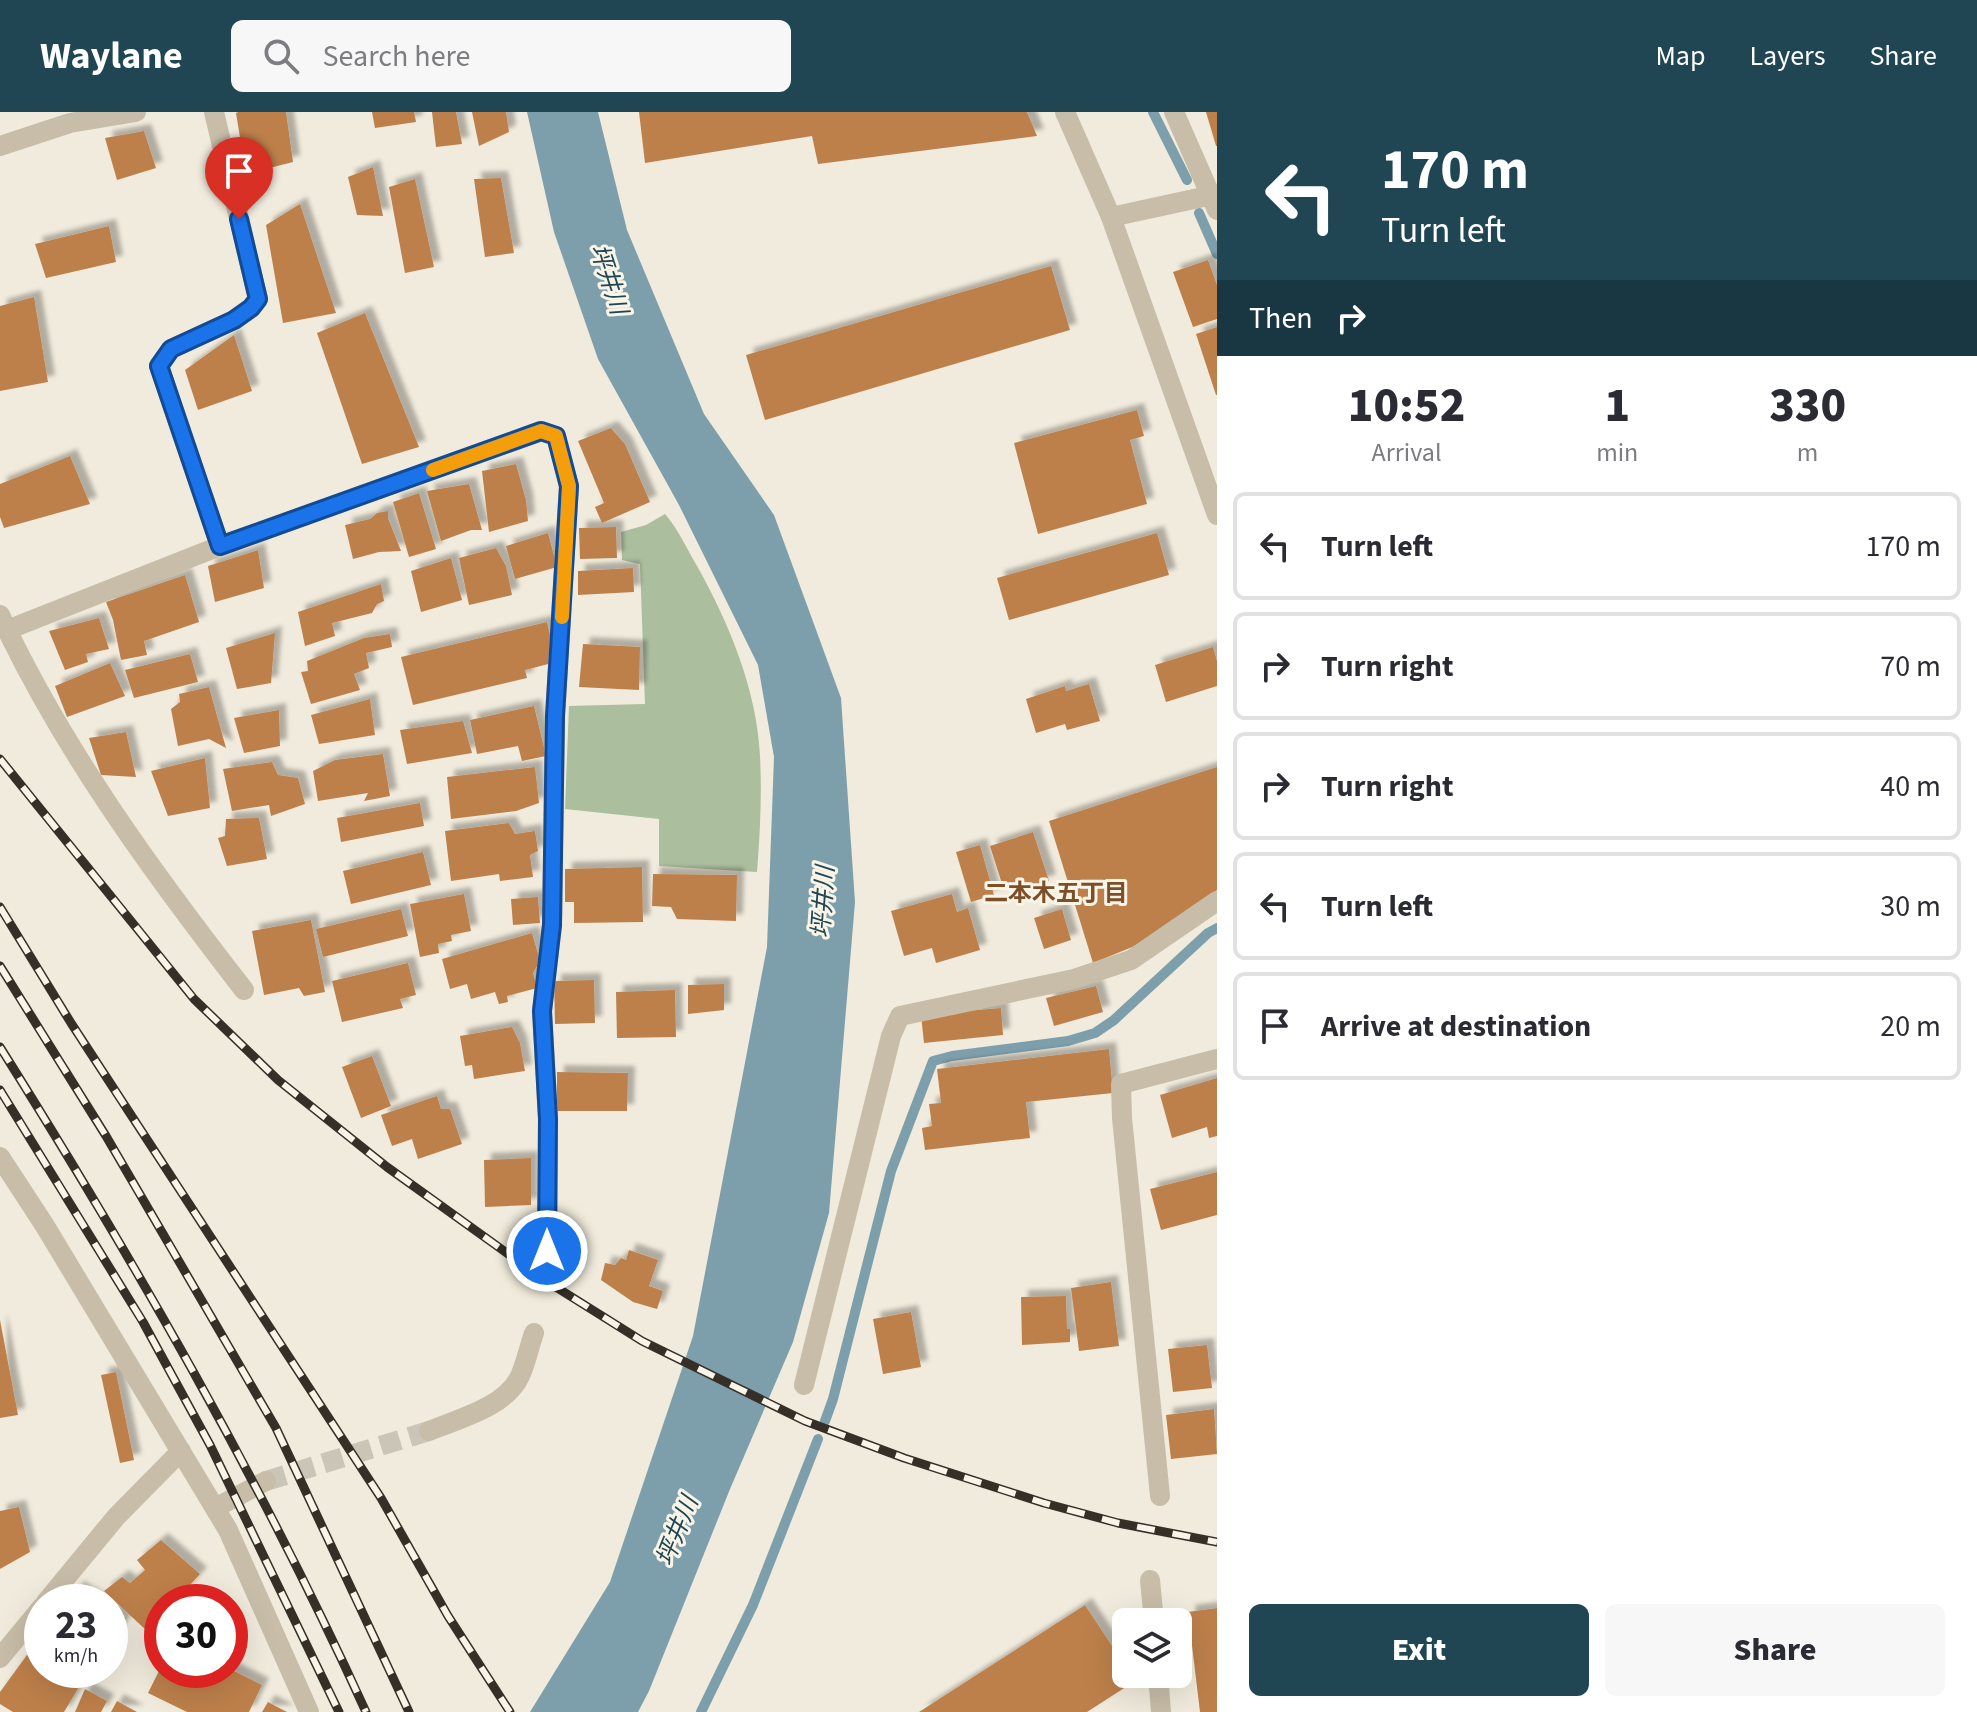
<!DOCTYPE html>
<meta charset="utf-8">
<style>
:root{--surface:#fff;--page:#f7f7f7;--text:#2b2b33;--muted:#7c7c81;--line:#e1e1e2;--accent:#204553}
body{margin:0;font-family:"Source Sans 3","Noto Sans JP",sans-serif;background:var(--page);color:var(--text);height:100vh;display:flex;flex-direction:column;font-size:30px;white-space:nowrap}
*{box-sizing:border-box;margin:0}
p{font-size:26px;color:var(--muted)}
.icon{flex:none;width:44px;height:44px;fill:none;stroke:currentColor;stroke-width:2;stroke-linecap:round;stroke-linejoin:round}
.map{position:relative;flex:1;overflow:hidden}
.sheet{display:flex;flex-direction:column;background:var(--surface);width:760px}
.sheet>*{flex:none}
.hud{background:#204553;color:#fff;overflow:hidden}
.tools{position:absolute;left:1112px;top:1496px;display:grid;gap:16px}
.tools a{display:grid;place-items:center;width:80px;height:80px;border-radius:12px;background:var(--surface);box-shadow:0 8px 32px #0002;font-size:40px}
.speed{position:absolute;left:24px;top:1472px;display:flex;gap:16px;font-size:40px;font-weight:700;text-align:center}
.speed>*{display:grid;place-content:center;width:104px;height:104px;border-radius:50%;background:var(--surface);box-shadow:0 8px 32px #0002;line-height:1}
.speed small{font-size:20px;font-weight:400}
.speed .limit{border:12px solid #d22;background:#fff;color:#111}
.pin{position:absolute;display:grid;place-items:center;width:68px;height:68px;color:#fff;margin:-82px -34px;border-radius:50% 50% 50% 0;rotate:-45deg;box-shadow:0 0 8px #0007}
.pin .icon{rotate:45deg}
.me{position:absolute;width:88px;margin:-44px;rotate:0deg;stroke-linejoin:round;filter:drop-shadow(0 0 6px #0008)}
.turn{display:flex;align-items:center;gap:28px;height:168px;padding:0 32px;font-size:36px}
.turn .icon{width:104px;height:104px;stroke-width:2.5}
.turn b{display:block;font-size:56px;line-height:68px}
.then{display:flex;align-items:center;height:76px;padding:0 32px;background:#0003;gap:16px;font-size:30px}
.eta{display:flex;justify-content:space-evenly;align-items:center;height:136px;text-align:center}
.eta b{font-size:48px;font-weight:800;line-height:56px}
.button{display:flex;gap:16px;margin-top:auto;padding:16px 32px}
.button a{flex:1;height:92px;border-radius:12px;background:var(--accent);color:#fff;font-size:32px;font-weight:800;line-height:92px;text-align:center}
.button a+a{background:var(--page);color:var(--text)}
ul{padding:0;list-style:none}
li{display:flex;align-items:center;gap:24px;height:108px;margin:0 16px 12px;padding:0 16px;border:4px solid var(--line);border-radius:12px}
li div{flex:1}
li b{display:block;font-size:30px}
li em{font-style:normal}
header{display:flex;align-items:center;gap:48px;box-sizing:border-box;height:112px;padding:0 40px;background:var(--accent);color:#fff}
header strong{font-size:38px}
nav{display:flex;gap:44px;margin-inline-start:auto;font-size:28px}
.search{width:560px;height:72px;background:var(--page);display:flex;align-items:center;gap:20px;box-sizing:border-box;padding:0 28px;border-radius:12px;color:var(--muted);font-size:30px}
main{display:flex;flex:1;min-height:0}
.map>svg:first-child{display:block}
.green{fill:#abbe9d}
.water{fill:#7d9fab}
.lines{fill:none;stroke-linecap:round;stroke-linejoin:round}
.stream{stroke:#7d9fab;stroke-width:10}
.building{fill:#be804c;filter:url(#shadow)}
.minor-tunnel{stroke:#cbc5b8;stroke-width:20;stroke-dasharray:20 10;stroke-linecap:butt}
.minor{stroke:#c7bda8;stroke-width:20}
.rail-casing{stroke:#352f28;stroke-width:9}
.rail{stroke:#f8f4e8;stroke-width:6;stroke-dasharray:18;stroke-linecap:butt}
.route-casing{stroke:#114b97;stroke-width:20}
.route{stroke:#1a73e8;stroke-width:14}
.slow{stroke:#f59e0b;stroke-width:14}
.labels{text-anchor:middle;stroke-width:6;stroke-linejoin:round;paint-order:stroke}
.water-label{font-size:24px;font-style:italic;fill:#204553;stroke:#f8f4e8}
.neighbourhood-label{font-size:24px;font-weight:bold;fill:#7e4f27;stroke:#f8f4e8}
</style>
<header>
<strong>Waylane</strong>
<div class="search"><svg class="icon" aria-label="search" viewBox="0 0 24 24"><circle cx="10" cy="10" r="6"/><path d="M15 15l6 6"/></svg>Search here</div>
<nav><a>Map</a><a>Layers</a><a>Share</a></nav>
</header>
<main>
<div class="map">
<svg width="1217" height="1600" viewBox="0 0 1217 1600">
<defs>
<filter id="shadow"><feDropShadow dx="7" dy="-7" stdDeviation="2" flood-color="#0004"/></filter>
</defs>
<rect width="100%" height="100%" fill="#f0ebdc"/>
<!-- green -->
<path class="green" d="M665 402C678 417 687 437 697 454 729 511 757 578 760 644 762 683 760 722 757 760L659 754V707L565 697 569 594 645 592 640 452 622 448 621 420 646 413Z"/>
<!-- water -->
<polygon class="water" points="527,0 598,0 627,118 704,302 774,403 841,586 855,790 829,1101 793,1230 730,1377 649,1579 638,1600 530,1600 610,1470 693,1224 767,835 774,645 758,553 679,393 598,247 554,120"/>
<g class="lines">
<!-- stream -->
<g class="stream">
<polyline points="1153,0 1187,68"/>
<polyline points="1199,101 1217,142"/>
<polyline points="825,1309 833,1287 891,1059 933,949 952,944 1068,929 1095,921 1114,908 1208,821 1217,816"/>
<polyline points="701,1600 753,1493 818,1327"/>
</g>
</g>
<!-- building -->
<g class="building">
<polygon points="238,0 286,0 293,50 246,62 236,1"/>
<polygon points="372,0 414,0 416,10 375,16"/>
<polygon points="432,0 456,0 462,32 436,35"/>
<polygon points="472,0 506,0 509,20 479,34"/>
<polygon points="639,0 1027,0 1037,24 818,52 812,24 645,51"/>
<polygon points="1206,0 1217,0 1217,34 1216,34"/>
<polygon points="144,19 156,56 117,68 105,26"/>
<polygon points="373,55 383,104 357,103 348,65"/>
<polygon points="501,66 514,141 485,145 474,67"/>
<polygon points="415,67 434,155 405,161 389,75"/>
<polygon points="300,92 336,201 283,211 266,113"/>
<polygon points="109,114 116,150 46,166 35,132"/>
<polygon points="1208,148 1217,173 1217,207 1193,215 1173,160"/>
<polygon points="1051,154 1070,218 765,308 746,243"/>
<polygon points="34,185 48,270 0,279 0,194"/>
<polygon points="365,201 419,335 362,352 317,221"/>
<polygon points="1217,215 1217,283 1216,283 1196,222"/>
<polygon points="234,223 252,279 198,298 185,258"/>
<polygon points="1137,298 1144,324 1130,328 1147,392 1038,422 1014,331"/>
<polygon points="611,316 625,332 650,390 602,411 595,395 604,391 578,329"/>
<polygon points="70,344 90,392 4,416 0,405 0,372"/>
<polygon points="516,352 526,388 528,409 489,420 482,359"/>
<polygon points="469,372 482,418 471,418 441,429 427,379"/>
<polygon points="419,381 436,437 409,445 393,390"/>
<polygon points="388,399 388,406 401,439 379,440 353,447 345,413 370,407 377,401"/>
<polygon points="616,415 617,446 580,447 579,416"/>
<polygon points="548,421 557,455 515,467 506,434"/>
<polygon points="1157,421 1169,463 1009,508 997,466"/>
<polygon points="496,436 506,454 512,483 469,493 459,446"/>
<polygon points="258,438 264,476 215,490 208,454"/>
<polygon points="451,446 462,488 421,500 411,459"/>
<polygon points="633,456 634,480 578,483 578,459"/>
<polygon points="185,463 199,510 144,529 147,543 121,548 113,508 106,490"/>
<polygon points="381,472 384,489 377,492 372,501 332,511 335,524 305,534 298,500"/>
<polygon points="99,506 109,537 86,542 88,550 65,558 49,519"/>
<polygon points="547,510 556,550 525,558 527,566 413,593 401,545"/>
<polygon points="275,521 271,571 237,577 226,536"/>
<polygon points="390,522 392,535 366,541 369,556 354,562 360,578 311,592 301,560 308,559 307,549 364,526"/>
<polygon points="583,532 640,535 639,578 579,575"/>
<polygon points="1213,535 1217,549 1217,574 1166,590 1155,553"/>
<polygon points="190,542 198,570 134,586 125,558"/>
<polygon points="110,551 125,584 67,605 55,574"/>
<polygon points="1089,572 1100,609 1067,618 1065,612 1036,621 1026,587 1065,574 1066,579"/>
<polygon points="209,575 226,636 209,627 178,634 171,597 180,590 179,582"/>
<polygon points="370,587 375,623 319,632 311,603"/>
<polygon points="534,594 546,644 522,649 518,634 477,642 470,608"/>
<polygon points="279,598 280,634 244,641 234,606"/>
<polygon points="463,609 472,641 407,652 400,618"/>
<polygon points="126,620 136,665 101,663 89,626"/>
<polygon points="383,642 390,684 364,689 368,681 318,689 313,659 335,648"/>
<polygon points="205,646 210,696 168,704 151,659"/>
<polygon points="272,650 278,663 298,666 305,692 271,704 269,693 232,699 223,657"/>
<polygon points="535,655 539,691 516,699 451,707 447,665"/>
<polygon points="1217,655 1217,778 1142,831 1093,851 1049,709"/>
<polygon points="420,691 424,714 341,730 337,706"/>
<polygon points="259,706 267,747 227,754 218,726 225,724 226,707"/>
<polygon points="509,711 515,722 535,719 538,739 530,743 533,765 500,769 499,762 451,769 445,719"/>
<polygon points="1033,720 1049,769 1026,777 1023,768 1003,775 990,734"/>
<polygon points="980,733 994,783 971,790 956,740"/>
<polygon points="423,740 431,773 351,792 343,759"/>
<polygon points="642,755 643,810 574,811 574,790 565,790 565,757"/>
<polygon points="653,762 737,763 736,809 677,807 671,795 652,794"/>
<polygon points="464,782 471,819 451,823 452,829 438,832 439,841 420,845 410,792"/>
<polygon points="952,782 957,800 968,796 980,838 936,851 932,836 904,844 891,799"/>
<polygon points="538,785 540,811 513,813 511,787"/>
<polygon points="401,797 408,824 323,845 316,817"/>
<polygon points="1062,797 1071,828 1044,837 1034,806"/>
<polygon points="311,808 325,880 304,884 299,876 264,883 252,819"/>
<polygon points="532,821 540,849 533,861 537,876 507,884 508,890 499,892 495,880 471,887 467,872 450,877 442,847"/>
<polygon points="408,851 416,883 400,887 403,896 342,910 332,869"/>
<polygon points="594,868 595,911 555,912 554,869"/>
<polygon points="724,872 724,898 688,902 688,873"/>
<polygon points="1096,874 1103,900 1054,914 1046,886"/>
<polygon points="675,878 676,925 617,926 616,880"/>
<polygon points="1001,896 1003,923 924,931 921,903"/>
<polygon points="512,915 520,931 525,959 474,967 472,953 465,954 460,924"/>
<polygon points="1109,937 1113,981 1026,990 1030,1026 925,1038 922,1016 932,1014 929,992 941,991 937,957"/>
<polygon points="372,944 391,994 361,1006 342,955"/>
<polygon points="557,960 628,961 627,999 557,999"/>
<polygon points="1217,966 1217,1024 1209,1026 1207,1015 1172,1026 1160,983"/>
<polygon points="437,984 441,997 450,997 462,1032 418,1047 412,1027 392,1034 381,1003"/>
<polygon points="531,1046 531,1093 485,1095 484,1048"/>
<polygon points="1217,1060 1217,1103 1161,1118 1150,1077"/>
<polygon points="629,1138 658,1148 649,1174 663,1179 657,1197 633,1190 601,1168 605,1151 615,1153 621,1146 626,1148"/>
<polygon points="1111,1170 1119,1234 1079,1239 1071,1176"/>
<polygon points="1066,1184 1067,1217 1070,1217 1070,1230 1022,1233 1021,1185"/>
<polygon points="911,1200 921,1255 883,1262 873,1207"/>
<polygon points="0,1208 18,1303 0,1306"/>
<polygon points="1207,1233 1212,1276 1173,1280 1168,1237"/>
<polygon points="116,1260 134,1348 120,1351 101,1263"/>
<polygon points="1214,1297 1217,1342 1171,1347 1166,1303"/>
<polygon points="19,1395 30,1440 0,1457 0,1399"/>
<polygon points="161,1428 200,1462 174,1490 162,1490 162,1502 147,1519 104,1479 122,1465 130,1471 145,1458 137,1448"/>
<polygon points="77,1476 100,1490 69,1490"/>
<polygon points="1085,1493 1126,1555 1126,1562 1131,1562 1135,1569 1087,1600 919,1600"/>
<polygon points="110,1496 126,1506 110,1532"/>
<polygon points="1217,1496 1217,1600 1200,1600 1188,1500"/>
<polygon points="27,1543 42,1551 42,1558 54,1558 80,1573 64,1600 13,1600 0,1592 0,1580"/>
<polygon points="162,1553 162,1558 230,1557 262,1573 249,1600 187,1600 148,1581"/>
<polygon points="85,1577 107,1589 101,1600 75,1600"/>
<polygon points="117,1589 137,1600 111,1600"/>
<polygon points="268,1590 287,1600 262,1600"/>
</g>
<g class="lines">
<!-- minor-tunnel -->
<polyline class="minor-tunnel" points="266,1369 429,1319"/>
<!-- minor -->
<g class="minor">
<polyline points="214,0 258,187 251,196 234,208 171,237 159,254 220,434"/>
<polyline points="1065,0 1111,105 1217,403"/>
<polyline points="1174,0 1217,98"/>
<polyline points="0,34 70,11 136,0"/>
<polyline points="1111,105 1217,82"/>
<path d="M0 503C63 638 153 761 244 878"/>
<polyline points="7,518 220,434 541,319 556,324 569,374 555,604 552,813 542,899 548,1007 547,1139"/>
<polyline points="0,1045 45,1114 228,1418 309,1600"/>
<polyline points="804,1273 891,924 900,904 1074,867 1131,848 1217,789"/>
<path d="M429 1319C458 1307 506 1295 520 1264 526 1251 529 1235 534 1221"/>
<polyline points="1160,1384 1122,1006 1121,972 1217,947"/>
<polyline points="215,1396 266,1369"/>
<polyline points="1150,1468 1154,1510"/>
<polyline points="46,1490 116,1405 181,1339"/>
<polyline points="0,1546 42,1495"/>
<polyline points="1158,1562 1161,1600"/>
</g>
<!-- rail casing -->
<g class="rail-casing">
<g id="rail">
<polyline points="0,647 194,887 278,968 387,1055 543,1167 642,1229 805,1309 904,1346 1044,1391 1118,1411 1217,1430"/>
<polyline points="0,795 71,911 381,1386 448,1504 510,1600"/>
<polyline points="0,854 106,1024 276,1316 409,1600"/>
<path d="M0 935C135 1150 261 1369 366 1600"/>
<polyline points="0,978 143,1210 210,1333 339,1600"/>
</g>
</g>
<!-- rail -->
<use href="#rail" class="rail"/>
</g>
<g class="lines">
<!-- route casing -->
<g class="route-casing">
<polyline id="route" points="239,107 258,187 251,196 234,208 171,237 159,254 220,434 541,319 556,324 569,374 555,604 552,813 542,899 548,1007 547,1139"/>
</g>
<!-- route -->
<use href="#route" class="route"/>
<!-- slow -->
<polyline class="slow" points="433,358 541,319 556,324 569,374 562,505"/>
</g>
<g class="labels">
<!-- water labels -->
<g class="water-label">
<text transform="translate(609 167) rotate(72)" y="8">坪井川</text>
<text transform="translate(823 790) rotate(-86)" y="8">坪井川</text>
<text transform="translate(677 1419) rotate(-68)" y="8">坪井川</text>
</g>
<!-- neighbourhood labels -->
<g class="neighbourhood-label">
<text x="1056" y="789">二本木五丁目</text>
</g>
</g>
</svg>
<div class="tools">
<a><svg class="icon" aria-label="layers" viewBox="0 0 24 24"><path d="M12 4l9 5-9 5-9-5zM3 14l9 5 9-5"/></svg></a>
</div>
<div class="speed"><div>23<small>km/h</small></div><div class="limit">30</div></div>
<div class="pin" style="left:239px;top:107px;background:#d93025"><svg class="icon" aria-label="arrive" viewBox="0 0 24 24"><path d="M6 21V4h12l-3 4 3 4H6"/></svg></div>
<svg class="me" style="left:547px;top:1139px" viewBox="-20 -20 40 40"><circle r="17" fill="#1a73e8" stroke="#fff" stroke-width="3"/><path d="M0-11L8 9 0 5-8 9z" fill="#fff"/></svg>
</div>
<section class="sheet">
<div class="hud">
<div class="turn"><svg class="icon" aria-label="left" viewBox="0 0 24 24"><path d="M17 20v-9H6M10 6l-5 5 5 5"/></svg><div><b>170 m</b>Turn left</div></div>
<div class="then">Then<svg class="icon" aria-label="right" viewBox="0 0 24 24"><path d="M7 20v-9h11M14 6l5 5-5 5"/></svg></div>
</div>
<div class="eta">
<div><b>10:52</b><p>Arrival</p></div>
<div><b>1</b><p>min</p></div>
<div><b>330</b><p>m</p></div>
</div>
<ul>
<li><svg class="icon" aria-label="left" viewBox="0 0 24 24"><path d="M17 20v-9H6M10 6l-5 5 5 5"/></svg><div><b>Turn left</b></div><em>170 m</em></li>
<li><svg class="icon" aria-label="right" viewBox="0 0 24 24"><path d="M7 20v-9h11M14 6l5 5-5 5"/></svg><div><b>Turn right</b></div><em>70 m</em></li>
<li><svg class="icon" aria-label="right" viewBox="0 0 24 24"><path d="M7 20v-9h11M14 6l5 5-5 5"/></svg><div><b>Turn right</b></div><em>40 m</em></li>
<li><svg class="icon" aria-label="left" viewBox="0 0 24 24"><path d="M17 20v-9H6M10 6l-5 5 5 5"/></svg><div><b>Turn left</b></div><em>30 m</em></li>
<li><svg class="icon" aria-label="arrive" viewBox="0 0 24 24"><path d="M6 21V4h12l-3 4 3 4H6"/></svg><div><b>Arrive at destination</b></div><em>20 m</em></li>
</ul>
<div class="button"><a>Exit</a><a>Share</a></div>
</section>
</main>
